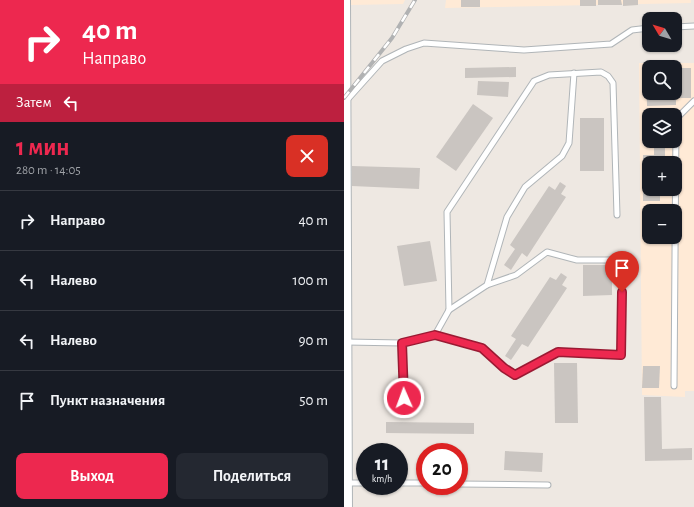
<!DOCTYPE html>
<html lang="ru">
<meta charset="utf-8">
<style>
:root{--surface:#171b24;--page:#242831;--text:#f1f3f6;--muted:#9ea1a6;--line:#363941;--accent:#ed284f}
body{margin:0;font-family:"Alegreya Sans",sans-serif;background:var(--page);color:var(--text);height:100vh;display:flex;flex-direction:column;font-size:15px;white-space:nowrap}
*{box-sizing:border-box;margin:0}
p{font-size:13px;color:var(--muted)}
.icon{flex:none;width:22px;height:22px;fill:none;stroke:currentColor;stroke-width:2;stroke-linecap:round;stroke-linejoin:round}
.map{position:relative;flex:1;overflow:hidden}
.sheet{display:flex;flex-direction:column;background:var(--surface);width:344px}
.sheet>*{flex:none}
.guide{background:#ed284f;color:#fff;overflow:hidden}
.needle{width:26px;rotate:308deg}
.fabs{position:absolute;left:298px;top:12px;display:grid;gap:8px}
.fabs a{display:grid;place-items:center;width:40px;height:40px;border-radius:8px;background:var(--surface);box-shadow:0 1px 3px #0004;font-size:20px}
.speed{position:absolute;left:12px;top:443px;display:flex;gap:8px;font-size:20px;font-weight:700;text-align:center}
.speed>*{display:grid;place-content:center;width:52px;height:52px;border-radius:50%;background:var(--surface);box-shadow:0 1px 3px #0004;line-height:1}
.speed small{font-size:10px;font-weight:400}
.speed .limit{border:6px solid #d22;background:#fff;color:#111}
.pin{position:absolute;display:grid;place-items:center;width:34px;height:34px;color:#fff;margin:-41px -17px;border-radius:50% 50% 50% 0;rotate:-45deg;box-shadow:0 0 4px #0007}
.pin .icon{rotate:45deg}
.me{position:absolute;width:44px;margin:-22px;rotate:358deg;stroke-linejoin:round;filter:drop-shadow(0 0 3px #0008)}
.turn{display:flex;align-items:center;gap:14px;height:84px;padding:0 16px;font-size:18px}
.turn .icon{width:52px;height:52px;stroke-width:2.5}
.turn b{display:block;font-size:28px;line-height:34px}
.then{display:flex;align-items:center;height:38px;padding:0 16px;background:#0003;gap:8px;font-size:15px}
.round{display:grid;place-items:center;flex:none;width:42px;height:42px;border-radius:8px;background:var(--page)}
.overview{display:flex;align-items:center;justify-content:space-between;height:68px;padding:0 16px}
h1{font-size:24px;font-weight:600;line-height:30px;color:var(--accent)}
.button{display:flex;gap:8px;margin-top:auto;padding:8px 16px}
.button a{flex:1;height:46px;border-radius:8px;background:var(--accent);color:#fff;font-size:16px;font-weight:600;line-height:46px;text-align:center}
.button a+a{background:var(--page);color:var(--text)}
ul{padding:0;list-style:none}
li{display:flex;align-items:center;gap:12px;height:60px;padding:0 16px;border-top:1px solid var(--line)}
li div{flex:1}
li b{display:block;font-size:15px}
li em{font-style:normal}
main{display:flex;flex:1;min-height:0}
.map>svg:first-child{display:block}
.commercial{fill:#ffead6;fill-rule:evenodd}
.building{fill:#cac5c1}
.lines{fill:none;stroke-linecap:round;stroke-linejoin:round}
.lane-casing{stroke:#b0b5b8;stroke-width:7}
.street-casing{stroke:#b0b5b8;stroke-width:12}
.lane{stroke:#fff;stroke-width:5}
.street{stroke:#fff;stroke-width:10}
.rail-casing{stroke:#b1b2b3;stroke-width:4}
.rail{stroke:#fff;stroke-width:2.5;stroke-dasharray:8;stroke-linecap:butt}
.route-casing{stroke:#9a1a33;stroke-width:10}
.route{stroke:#ed284f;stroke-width:7}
</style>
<main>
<section class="sheet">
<div class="guide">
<div class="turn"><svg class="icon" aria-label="right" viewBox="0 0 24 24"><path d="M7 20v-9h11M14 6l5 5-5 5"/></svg><div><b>40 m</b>Направо</div></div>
<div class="then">Затем<svg class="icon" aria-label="left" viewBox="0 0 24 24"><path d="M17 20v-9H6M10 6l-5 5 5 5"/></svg></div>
</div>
<div class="overview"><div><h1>1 мин</h1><p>280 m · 14:05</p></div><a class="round" style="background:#d93025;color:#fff"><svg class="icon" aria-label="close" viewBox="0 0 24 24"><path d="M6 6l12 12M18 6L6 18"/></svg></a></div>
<ul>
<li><svg class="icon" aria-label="right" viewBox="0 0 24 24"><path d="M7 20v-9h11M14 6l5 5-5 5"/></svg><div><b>Направо</b></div><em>40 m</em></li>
<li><svg class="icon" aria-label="left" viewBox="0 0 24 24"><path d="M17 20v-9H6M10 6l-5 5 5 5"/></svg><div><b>Налево</b></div><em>100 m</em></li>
<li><svg class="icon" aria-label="left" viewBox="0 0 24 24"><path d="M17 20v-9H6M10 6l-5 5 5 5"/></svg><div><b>Налево</b></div><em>90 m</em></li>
<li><svg class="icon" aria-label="arrive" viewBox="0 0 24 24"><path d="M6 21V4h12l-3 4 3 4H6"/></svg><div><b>Пункт назначения</b></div><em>50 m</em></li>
</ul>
<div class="button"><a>Выход</a><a>Поделиться</a></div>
</section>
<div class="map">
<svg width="350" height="507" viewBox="0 0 350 507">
<rect width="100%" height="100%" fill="#eee8e2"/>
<!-- commercial -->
<g class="commercial">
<polygon points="6,0 61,0 59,4 6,5"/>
<polygon points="102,0 347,0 347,3 101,8"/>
<path d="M295 63H350V391H341V397L298 395ZM305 67H331V93H305ZM305 115H331V141H305ZM305 163H331V189H305ZM305 211H331V237H305Z"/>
</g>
<!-- building -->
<g class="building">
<rect x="117" y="0" width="19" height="7"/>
<rect x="236" y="0" width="16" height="6"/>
<polygon points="254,0 277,0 278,5 254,5"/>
<polygon points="279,0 294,0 294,5 279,6"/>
<polygon points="172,67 172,77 121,78 121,68"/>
<polygon points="331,68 347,68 347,98 332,98 332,105 303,106 302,69 305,69 305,93 331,93"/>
<polygon points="134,81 165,82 164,97 133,95"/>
<polygon points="129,104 149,118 112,171 92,157"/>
<rect x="236" y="118" width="24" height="53"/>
<polygon points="310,144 321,144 321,156 317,156 317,163 305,163 305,189 316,189 316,201 299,201 299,155 310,155"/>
<polygon points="8,166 76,168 75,189 8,186"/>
<polygon points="216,182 222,186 217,194 222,197 183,257 178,253 167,270 160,265 171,249 166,245 205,186 211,190"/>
<polygon points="86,241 93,281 60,286 53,246"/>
<polygon points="239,265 268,265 268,295 239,296"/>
<polygon points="217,273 223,277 218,285 223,288 184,347 178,344 167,360 161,356 172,339 167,336 206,277 212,280"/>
<polygon points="210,363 233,363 234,423 211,423"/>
<polygon points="299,366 316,366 315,388 298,388"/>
<polygon points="300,397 317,397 318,449 348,448 348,460 301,461"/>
<polygon points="42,422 130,423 130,434 42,433"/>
<polygon points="161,451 199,453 198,472 160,470"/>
</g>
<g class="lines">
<!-- lane casing -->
<g class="lane-casing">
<g id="lane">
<polyline points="331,27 350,26"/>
<polyline points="3,100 38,61 62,49 80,43 180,50 267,44 288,30 305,28"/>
<polyline points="105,310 143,285 163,217 181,187 218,156 225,143 230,73"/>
<polyline points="91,335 105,310 103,212 190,81 205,75 257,72 264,76 269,83 273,215"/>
<polyline points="3,342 58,343 60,412"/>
<polyline points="58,343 91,335 138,348 160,368 171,375 215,352 277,355 278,260 233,260 203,252 172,275 143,285"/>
<polyline points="330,386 332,125 335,116 350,101"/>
<polyline points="3,483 21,483"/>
<polyline points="55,483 81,483"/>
<polyline points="115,484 204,485"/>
</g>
</g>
<!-- street casing -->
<g class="street-casing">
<polyline id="street" points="1,0 3,507"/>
</g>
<!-- lane -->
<use href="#lane" class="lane"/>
<!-- street -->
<use href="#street" class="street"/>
<!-- rail casing -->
<g class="rail-casing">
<polyline id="rail" points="0,98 48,38 71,0"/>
</g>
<!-- rail -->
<use href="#rail" class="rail"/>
</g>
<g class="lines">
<!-- route casing -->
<g class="route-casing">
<polyline id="route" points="60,398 58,343 91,335 138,348 160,368 171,375 214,352 277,355 278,292"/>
</g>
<!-- route -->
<use href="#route" class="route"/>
</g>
</svg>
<div class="fabs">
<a><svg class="needle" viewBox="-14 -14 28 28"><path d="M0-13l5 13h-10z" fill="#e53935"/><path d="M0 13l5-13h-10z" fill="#9ea1a6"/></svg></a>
<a><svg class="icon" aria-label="search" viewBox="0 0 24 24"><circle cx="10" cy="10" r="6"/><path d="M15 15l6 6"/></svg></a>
<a><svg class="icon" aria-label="layers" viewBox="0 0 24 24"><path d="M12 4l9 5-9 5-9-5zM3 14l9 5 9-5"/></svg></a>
<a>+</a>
<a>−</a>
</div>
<div class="speed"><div>11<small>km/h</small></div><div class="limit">20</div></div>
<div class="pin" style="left:278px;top:292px;background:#d93025"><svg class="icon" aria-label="arrive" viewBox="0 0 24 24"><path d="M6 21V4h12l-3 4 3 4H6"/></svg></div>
<svg class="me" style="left:60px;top:398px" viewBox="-20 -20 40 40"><circle r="17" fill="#ed284f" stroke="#fff" stroke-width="3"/><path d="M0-11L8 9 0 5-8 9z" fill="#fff"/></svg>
</div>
</main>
